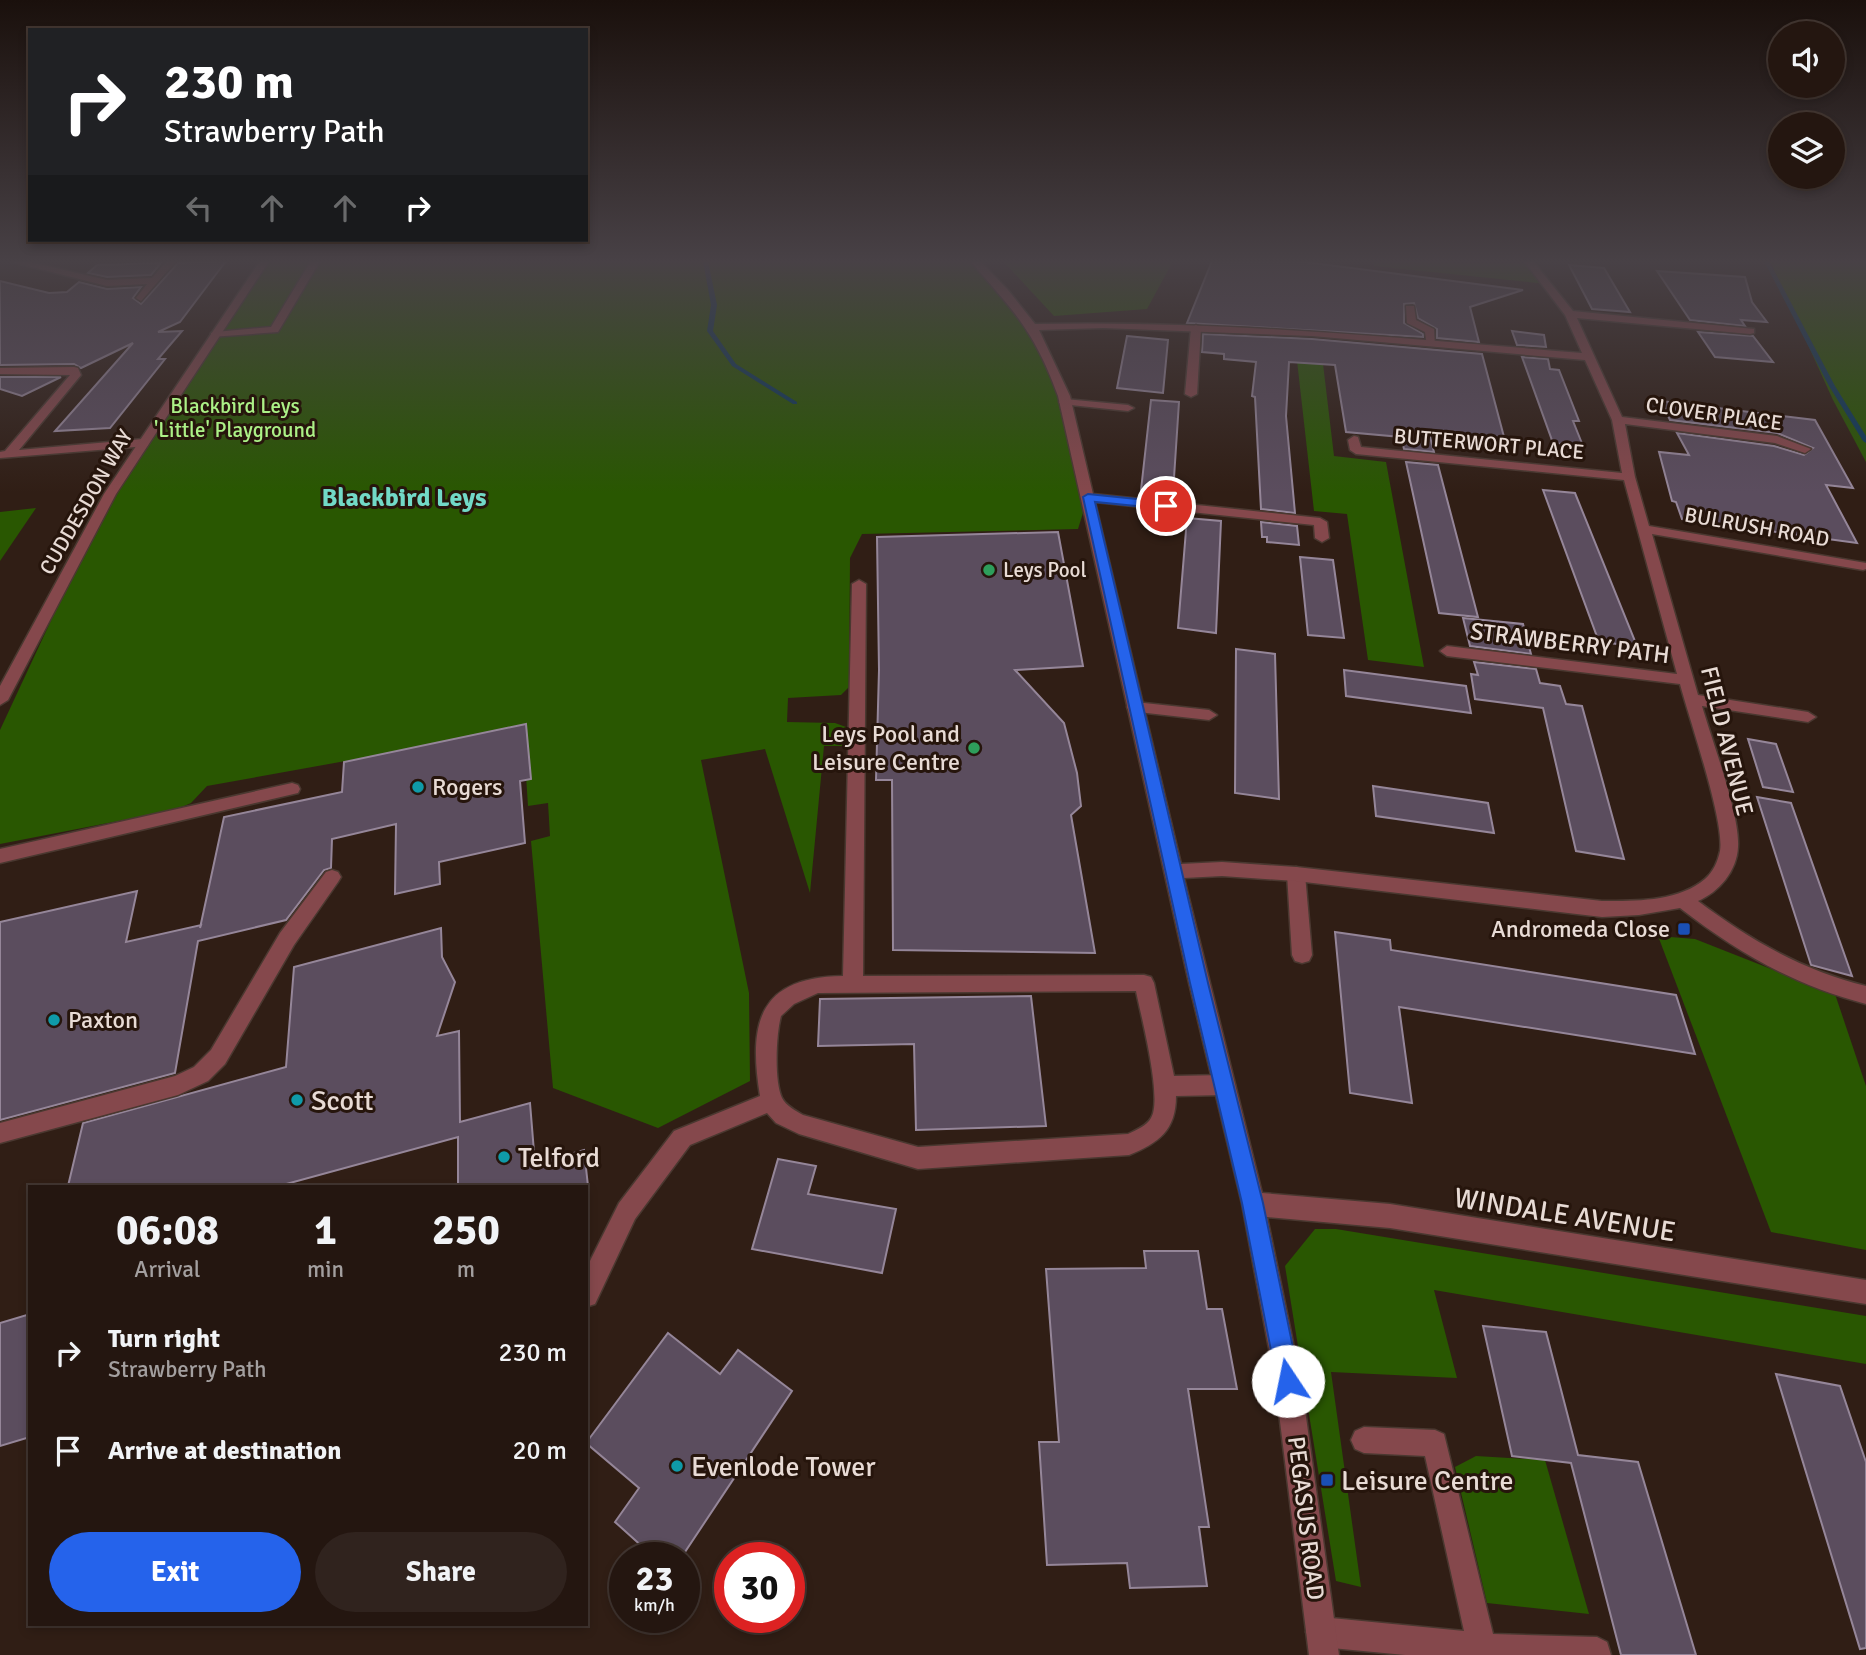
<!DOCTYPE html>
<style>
:root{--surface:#241610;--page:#30231e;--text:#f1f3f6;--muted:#a39f9f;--line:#413530;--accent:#2563eb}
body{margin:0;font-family:Signika,sans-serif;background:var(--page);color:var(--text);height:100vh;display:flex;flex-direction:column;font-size:26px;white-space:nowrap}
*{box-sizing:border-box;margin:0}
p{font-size:23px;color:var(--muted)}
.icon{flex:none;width:38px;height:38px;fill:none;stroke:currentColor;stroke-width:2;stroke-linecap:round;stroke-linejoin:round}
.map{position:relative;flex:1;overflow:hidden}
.drawer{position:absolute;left:28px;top:1185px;width:560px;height:441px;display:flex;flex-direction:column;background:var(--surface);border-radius:0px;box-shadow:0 4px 10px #0003,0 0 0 2px var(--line)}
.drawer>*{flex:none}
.banner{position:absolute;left:28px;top:28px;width:560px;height:214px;border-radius:0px;box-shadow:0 4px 10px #0003,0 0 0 2px var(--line);background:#202124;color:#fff;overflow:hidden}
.buttons{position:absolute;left:1768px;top:21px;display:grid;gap:14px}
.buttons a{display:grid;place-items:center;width:77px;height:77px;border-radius:50%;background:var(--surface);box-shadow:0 4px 10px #0003,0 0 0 2px var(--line);font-size:35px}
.speed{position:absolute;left:609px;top:1542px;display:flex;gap:14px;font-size:35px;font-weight:700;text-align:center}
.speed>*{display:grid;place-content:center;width:91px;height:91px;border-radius:50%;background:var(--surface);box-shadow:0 4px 10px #0003,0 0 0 2px var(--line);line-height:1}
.speed small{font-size:18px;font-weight:400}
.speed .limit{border:10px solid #d22;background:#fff;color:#111}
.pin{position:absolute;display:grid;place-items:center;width:60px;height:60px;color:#fff;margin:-30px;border:4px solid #fff;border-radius:50%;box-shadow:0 2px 7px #0007}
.me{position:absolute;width:77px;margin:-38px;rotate:349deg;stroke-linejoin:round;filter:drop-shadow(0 0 5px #0008)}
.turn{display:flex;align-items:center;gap:24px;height:147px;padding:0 21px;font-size:32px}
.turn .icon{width:91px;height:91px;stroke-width:2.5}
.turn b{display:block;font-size:49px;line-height:60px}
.lanes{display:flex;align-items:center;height:66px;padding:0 21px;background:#0003;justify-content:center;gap:35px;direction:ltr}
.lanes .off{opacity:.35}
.eta{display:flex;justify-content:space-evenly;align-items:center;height:119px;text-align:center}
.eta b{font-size:42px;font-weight:800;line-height:49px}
.action{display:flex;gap:14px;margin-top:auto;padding:14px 21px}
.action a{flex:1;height:80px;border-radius:42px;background:var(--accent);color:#fff;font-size:28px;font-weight:800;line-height:80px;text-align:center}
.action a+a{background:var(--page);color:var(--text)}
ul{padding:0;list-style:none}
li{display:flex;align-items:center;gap:21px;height:98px;padding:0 21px}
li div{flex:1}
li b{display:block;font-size:26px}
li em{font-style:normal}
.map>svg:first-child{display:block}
.green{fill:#295701}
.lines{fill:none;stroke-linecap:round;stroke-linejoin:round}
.stream{fill:#0d3a5b;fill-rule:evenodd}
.building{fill:#5b4d5e;stroke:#958699;stroke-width:2}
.service-casing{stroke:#4a3830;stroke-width:3}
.minor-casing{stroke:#4a3830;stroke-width:3}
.tertiary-casing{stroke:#4a3830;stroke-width:3}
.service{fill:#85484c;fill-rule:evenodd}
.minor{fill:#85484c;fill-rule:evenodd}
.tertiary{fill:#85484c;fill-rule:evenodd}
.route{fill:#2563eb;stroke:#184099;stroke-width:2}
.leisure-dot{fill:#2e9e5b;stroke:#26150c;stroke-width:2.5}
.culture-dot{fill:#0f9aa8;stroke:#26150c;stroke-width:2.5}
.transit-dot{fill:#1a4fb4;stroke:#26150c;stroke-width:2.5}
.labels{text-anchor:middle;stroke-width:6;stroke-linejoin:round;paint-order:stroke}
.far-park-label{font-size:21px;fill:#acf187;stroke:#26150c}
.far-street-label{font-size:21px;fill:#e8dbd5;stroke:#26150c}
.far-poi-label{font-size:21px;fill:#e8dbd5;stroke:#26150c;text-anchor:start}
.street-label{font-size:24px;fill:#e8dbd5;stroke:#26150c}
.poi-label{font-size:24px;fill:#e8dbd5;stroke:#26150c;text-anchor:end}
.far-district-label{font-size:26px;font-weight:bold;fill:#72d9c7;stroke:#26150c}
.near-poi-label{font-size:28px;fill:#e8dbd5;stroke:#26150c;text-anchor:start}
.near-street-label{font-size:28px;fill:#e8dbd5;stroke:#26150c}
</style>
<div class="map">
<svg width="1866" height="1655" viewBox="0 0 1866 1655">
<rect width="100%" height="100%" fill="#301e15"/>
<!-- green -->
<g class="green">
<polygon points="265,261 974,261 999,285 1055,368 1088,497 1078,529 862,534 850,558 849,687 841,695 788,698 787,722 835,723 846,727 846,746 824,746 810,893 765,749 701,760 749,993 750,1081 658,1128 553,1088 531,841 550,836 548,803 528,806 523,729 207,786 191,803 175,810 0,844 0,730 110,494"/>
<polygon points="1003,261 1173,261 1147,309 1054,316"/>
<polygon points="1374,261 1530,264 1547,284 1374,266"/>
<polygon points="1866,261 1866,462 1833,400 1770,261"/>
<polygon points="1295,343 1321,347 1334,456 1386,462 1424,667 1368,660 1347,514 1314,511"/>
<polygon points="36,508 0,561 0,512"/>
<polygon points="1658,936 1695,939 1835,994 1866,1086 1866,1250 1771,1232"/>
<polygon points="1315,1229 1336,1229 1866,1316 1866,1364 1434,1290 1457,1378 1331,1372 1361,1587 1336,1581 1285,1266"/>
<polygon points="1476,1456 1545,1460 1589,1614 1487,1603 1455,1467"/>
</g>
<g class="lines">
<!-- stream -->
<g class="stream">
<polygon points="703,261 708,261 717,305 713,331 736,364 797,402 797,404 793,404 732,366 707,331 711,305"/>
<polygon points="1764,261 1769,261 1835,386 1866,436 1866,443 1863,441 1829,386"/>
</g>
</g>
<!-- building -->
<g class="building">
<polygon points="226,261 180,322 158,332 182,331 158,359 165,359 110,428 55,431 133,343 81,368 74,364 0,365 0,281 49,293 67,292 79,282 107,289 141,287 133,298 141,304 178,263"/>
<polygon points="1212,261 1297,261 1523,290 1470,307 1479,342 1437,338 1437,329 1418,318 1414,303 1404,304 1404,323 1423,334 1423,337 1187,323"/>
<polygon points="161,263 151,275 107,277 88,273 97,265"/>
<polygon points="1569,265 1604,268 1630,312 1592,309"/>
<polygon points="1657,271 1745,277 1752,302 1767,322 1741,320 1745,326 1690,320"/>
<polygon points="1512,331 1544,335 1546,347 1517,345"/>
<polygon points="1698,332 1753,336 1773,362 1715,357"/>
<polygon points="1203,334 1312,339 1482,354 1504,437 1429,433 1434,452 1404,449 1401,437 1346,432 1335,365 1289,362 1286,416 1295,513 1261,509 1255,397 1252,396 1256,362 1224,359 1224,354 1202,352"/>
<polygon points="1127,336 1168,340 1163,393 1117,388"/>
<polygon points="1522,357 1548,359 1550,369 1559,370 1579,421 1573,421 1583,446 1553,443"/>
<polygon points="0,377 61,377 22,396 0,389"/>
<polygon points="1151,400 1179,402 1173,493 1141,490"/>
<polygon points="1661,401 1815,420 1853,488 1826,485 1857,543 1682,519 1676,502 1672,501 1659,452 1689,455 1677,433 1774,446 1804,455 1813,448 1777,433 1670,420"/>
<polygon points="1406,462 1438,465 1478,617 1439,613"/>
<polygon points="1543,490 1575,493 1637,646 1599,642"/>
<polygon points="1187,518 1221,521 1216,633 1178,628"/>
<polygon points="1261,522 1297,526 1299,545 1267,542 1267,537 1262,537"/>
<polygon points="1058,532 1083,666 1015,670 1064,723 1077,773 1081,806 1071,815 1095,953 893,950 892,780 876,780 879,670 877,537"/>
<polygon points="1300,557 1333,560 1344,638 1308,635"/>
<polygon points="1463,618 1523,624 1531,654 1470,646"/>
<polygon points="1236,649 1275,654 1279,799 1235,793"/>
<polygon points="1474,662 1536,669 1540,683 1560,686 1566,704 1582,706 1624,859 1576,851 1543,708 1475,699 1471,674 1478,675"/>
<polygon points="1344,670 1466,686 1471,713 1346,696"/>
<polygon points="526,724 531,779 520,781 525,843 439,862 440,884 395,894 396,824 332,839 331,868 324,870 286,920 198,941 175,1073 0,1120 0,922 137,891 126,942 201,925 200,928 224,817 342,792 344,762"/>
<polygon points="1748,739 1776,744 1793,792 1763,787"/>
<polygon points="1373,786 1488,803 1494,833 1376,816"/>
<polygon points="1757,797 1791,803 1852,976 1811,965"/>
<polygon points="441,928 442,957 455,982 437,1036 459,1031 460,1122 530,1103 535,1164 584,1150 588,1186 458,1186 458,1137 279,1186 68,1186 83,1123 286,1067 294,967"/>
<polygon points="1335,932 1390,940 1391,950 1676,995 1695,1054 1399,1007 1412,1103 1350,1093"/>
<polygon points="1031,996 1046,1126 916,1130 914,1044 818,1046 820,999"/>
<polygon points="778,1159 816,1166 808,1194 896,1209 882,1273 752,1249"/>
<polygon points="1144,1251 1198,1251 1207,1309 1222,1309 1237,1389 1188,1389 1209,1527 1199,1527 1207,1586 1130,1588 1127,1563 1047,1565 1039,1442 1059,1442 1046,1269 1146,1268"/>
<polygon points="30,1314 30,1437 0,1446 0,1323"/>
<polygon points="1483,1326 1546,1332 1578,1455 1638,1462 1696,1655 1621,1655 1571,1463 1512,1456"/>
<polygon points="668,1333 720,1374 738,1350 792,1391 681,1558 655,1558 615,1522 639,1488 586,1443"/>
<polygon points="1776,1374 1840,1386 1866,1462 1866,1648 1860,1649"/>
</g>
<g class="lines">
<!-- service casing -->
<g class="service-casing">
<g id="service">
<polygon points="311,261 320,261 278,332 211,337 211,333 215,332 271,327"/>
<polygon points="1406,306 1414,306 1416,320 1434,329 1435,346 1427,346 1425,332 1407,323"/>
<polygon points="1196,325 1201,328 1197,394 1191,397 1185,394 1191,328"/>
<polygon points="1065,399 1128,405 1134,408 1128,411 1061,404 1059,402"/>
<path d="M859 580 866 584 863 976 1144 975 1151 977 1154 983 1174 1076 1224 1075 1232 1078 1235 1085 1232 1092 1224 1095 1176 1096C1176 1130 1159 1143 1129 1155L918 1169 799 1134 776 1123 767 1113 690 1145 635 1219 595 1304 586 1307V1269L619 1203 674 1131 760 1096C748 1022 759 977 843 976L852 584ZM1136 991C1141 1016 1163 1099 1151 1118 1147 1126 1136 1130 1128 1134L918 1147 803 1115C796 1111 786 1106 782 1098 774 1080 776 1035 781 1016L794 1004 818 993Z"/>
<polygon points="1135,702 1209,710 1217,715 1209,720 1129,711 1127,707 1129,703"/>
<polygon points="292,783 298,785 300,789 298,793 0,863 0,849"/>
<polygon points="1296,867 1302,869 1305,874 1312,955 1309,961 1302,963 1295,961 1292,955 1287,874 1290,869"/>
<polygon points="332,870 338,872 341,877 338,882 294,945 225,1064 208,1081 178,1095 0,1143 0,1123 175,1076 194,1067 211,1050 280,933 326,872"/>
<polygon points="1364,1427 1435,1430 1444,1434 1493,1634 1597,1637 1607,1642 1611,1655 1405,1655 1321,1647 1311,1642 1306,1632 1311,1622 1321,1617 1464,1631 1425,1456 1364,1453 1355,1449 1351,1440 1355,1431"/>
</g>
</g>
<!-- minor casing -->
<g class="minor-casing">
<g id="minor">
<polygon points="8,261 26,261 107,280 152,278 167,261 176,261 141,301 136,298 147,284 107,286"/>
<path d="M970 261H980L1008 290 1035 324C1218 320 1400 338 1582 353L1565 315 1524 261H1533L1573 311 1754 329V333L1750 334 1577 318 1622 417 1777 436 1811 449 1805 453 1775 443 1625 424 1635 477 1649 526 1866 563V569L1863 570 1652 534 1698 695 1808 712 1816 717 1808 722 1702 706C1712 741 1740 814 1738 847 1737 871 1719 892 1698 901 1750 940 1802 970 1866 986V1004C1792 984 1740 954 1680 908L1639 915 1602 917 1296 881 1222 876 1184 878 1262 1193 1390 1204 1866 1280V1304L1390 1228 1267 1217 1301 1381 1339 1655H1309L1275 1381 1242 1204 1189 983 1058 396C1035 332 1014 311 970 261ZM1103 328 1312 336 1585 360 1612 420 1622 473 1361 447 1358 437 1354 436 1348 440 1350 450 1356 454 1624 480 1677 674 1447 646 1440 651 1447 656 1680 684C1689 718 1725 822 1720 851 1718 861 1713 872 1705 879 1678 902 1635 901 1602 901L1296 867 1222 862 1181 864 1095 502 1314 525 1315 538 1322 542 1329 538 1327 522 1320 518 1093 494 1070 396 1039 330Z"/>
<polygon points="74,367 78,368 81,375 19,450 143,439 149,443 147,446 0,458 0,452 5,451 70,375 0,374 0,368"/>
</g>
</g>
<!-- tertiary casing -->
<g class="tertiary-casing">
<polygon id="tertiary" points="260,261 269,261 116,494 8,700 0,705 0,686 104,494"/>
</g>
<!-- service -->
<use href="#service" class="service"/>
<!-- minor -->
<use href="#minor" class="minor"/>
<!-- tertiary -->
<use href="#tertiary" class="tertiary"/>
</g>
<!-- sky -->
<linearGradient id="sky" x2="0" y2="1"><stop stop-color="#1a100c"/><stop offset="0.53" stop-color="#484146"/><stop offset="1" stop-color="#484146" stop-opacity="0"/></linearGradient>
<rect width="1866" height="493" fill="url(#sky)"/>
<!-- route -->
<polygon class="route" points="1088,494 1166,502 1171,506 1166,509 1095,502 1208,983 1263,1203 1300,1381 1296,1389 1288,1392 1280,1389 1277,1381 1242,1203 1190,983 1083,497"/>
<!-- markers -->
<g class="leisure-dot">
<circle cx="989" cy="570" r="7"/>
<circle cx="974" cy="748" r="7"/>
</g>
<g class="culture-dot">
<circle cx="418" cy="787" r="7"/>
<circle cx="54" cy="1020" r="7"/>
<circle cx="297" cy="1100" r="7"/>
<circle cx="504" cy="1157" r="7"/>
<circle cx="677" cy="1466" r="7"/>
</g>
<g class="transit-dot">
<rect x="1677" y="922" width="14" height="14" rx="3.5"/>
<rect x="1320" y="1473" width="14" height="14" rx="3.5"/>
</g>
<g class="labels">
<!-- far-park labels -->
<g class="far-park-label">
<text x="235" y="413">Blackbird Leys<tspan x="235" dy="24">'Little' Playground</tspan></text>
</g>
<!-- far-street labels -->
<g class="far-street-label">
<text transform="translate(1714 414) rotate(8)" y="7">CLOVER PLACE</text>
<text transform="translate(1489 444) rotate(5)" y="7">BUTTERWORT PLACE</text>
<text transform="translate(86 502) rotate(-60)" y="7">CUDDESDON WAY</text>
<text transform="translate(1757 527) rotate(10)" y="7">BULRUSH ROAD</text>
</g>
<!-- far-poi labels -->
<g class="far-poi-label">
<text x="1003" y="577">Leys Pool</text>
</g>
<!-- street labels -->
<g class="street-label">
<text transform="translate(1570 643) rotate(7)" y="8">STRAWBERRY PATH</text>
<text transform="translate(1727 741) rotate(76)" y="8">FIELD AVENUE</text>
<text transform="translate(1306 1518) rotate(83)" y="8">PEGASUS ROAD</text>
</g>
<!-- poi labels -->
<g class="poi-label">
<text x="960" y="742">Leys Pool and<tspan x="960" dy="28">Leisure Centre</tspan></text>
<text x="432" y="795" text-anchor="start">Rogers</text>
<text x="1670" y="937">Andromeda Close</text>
<text x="68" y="1028" text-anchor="start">Paxton</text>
</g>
<!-- far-district labels -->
<g class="far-district-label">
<text x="404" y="506">Blackbird Leys</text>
</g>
<!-- near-poi labels -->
<g class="near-poi-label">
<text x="311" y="1110">Scott</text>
<text x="518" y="1167">Telford</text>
<text x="691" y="1476">Evenlode Tower</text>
<text x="1341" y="1490">Leisure Centre</text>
</g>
<!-- near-street labels -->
<g class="near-street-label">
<text transform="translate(1565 1214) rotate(9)" y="10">WINDALE AVENUE</text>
</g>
</g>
</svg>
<div class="buttons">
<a><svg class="icon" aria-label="sound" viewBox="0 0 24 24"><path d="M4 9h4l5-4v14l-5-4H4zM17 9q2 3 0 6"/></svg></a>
<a><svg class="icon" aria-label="layers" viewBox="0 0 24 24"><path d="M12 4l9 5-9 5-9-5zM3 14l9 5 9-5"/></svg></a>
</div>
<div class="speed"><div>23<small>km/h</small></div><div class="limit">30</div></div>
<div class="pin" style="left:1166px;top:506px;background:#d93025"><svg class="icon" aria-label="arrive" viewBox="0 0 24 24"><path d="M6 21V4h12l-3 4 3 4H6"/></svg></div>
<svg class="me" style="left:1288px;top:1381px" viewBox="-20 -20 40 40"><circle r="19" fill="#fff"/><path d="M0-13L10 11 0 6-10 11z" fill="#2563eb"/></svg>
<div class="banner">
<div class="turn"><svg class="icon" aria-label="right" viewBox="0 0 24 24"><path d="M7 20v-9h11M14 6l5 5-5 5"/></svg><div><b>230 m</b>Strawberry Path</div></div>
<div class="lanes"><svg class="icon off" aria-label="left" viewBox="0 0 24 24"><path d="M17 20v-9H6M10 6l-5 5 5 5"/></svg><svg class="icon off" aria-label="ahead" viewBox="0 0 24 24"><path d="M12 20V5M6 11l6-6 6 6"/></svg><svg class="icon off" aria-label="ahead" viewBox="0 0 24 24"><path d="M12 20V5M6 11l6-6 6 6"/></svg><svg class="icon" aria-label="right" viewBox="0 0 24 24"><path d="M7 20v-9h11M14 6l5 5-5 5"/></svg></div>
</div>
<section class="drawer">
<div class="eta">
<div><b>06:08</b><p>Arrival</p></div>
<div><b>1</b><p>min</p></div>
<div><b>250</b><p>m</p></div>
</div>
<ul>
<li><svg class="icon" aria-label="right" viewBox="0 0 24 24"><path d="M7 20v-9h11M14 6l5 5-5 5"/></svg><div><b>Turn right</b><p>Strawberry Path</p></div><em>230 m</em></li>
<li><svg class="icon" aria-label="arrive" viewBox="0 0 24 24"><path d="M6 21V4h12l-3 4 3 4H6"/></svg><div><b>Arrive at destination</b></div><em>20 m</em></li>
</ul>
<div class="action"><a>Exit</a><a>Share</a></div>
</section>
</div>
